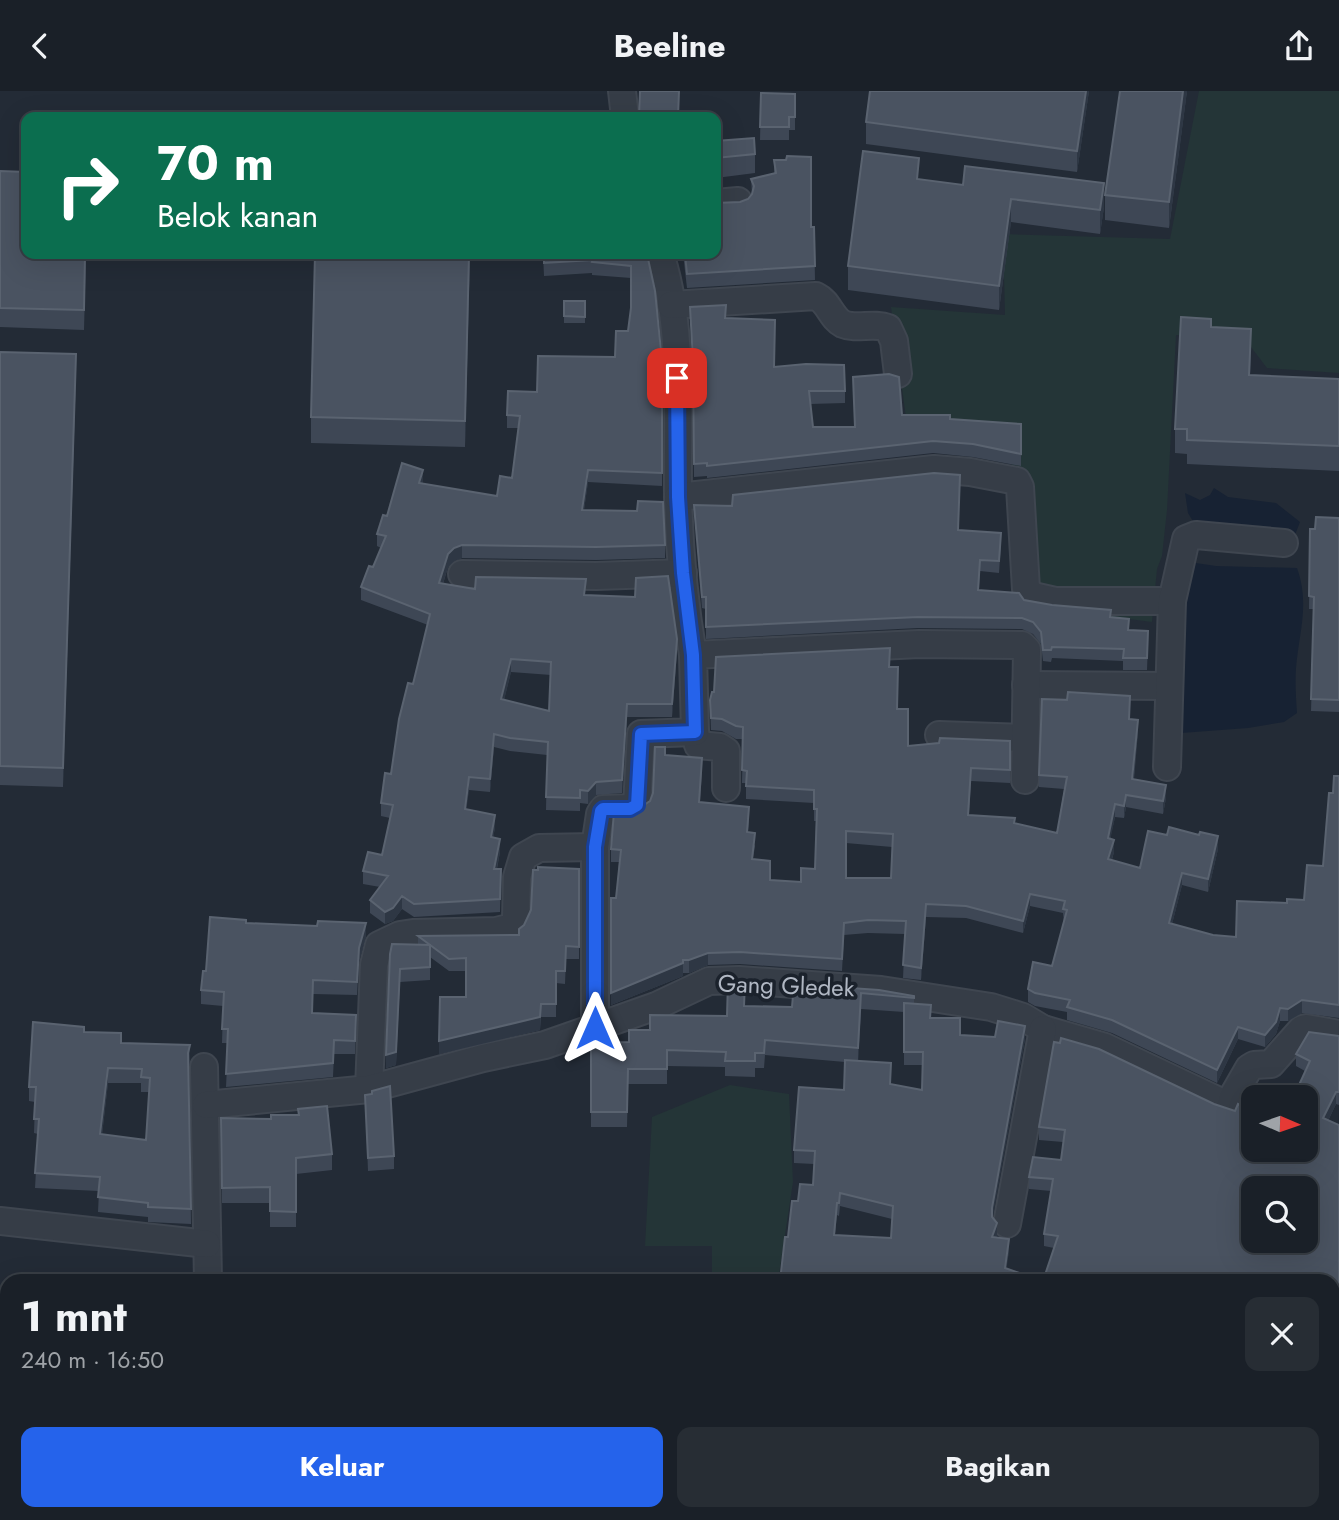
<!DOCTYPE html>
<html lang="id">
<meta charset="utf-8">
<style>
:root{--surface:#1a2028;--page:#272d34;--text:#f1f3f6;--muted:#9fa3a8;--line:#383e45;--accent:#2563eb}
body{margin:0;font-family:Jost,sans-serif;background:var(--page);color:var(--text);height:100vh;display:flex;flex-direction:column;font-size:26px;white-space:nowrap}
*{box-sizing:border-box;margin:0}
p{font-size:23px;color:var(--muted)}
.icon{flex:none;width:38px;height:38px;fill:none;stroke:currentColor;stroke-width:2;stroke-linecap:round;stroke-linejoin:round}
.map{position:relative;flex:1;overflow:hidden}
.drawer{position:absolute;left:0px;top:1183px;width:1340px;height:247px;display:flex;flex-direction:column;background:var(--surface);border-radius:21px 21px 0 0;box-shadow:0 7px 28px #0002,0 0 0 2px var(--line)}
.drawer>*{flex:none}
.banner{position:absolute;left:21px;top:21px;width:700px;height:147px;border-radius:14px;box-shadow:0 7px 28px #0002,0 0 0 2px var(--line);background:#0b6e4f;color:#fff;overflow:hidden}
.needle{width:46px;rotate:92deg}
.fabs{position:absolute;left:1241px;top:994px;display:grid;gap:14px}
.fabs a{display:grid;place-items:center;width:77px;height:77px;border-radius:14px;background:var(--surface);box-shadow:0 7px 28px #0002,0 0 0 2px var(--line);font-size:35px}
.pin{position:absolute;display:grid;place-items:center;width:60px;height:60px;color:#fff;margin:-30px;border-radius:14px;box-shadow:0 4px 10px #0006}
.me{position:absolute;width:77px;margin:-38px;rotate:0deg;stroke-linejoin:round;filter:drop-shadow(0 0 5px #0008)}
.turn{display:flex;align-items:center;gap:24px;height:147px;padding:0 21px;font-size:32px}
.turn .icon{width:91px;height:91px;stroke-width:2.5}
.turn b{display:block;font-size:49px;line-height:60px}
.round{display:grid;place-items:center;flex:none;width:74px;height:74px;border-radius:14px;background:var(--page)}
.head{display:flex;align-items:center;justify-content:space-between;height:119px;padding:0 21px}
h1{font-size:42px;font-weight:700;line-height:52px}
.cta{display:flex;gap:14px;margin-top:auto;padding:14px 21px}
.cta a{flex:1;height:80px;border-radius:14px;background:var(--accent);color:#fff;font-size:28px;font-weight:700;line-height:80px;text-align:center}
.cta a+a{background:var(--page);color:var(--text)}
header{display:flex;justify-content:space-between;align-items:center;height:91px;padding:0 21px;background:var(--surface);font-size:32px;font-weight:700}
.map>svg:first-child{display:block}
.green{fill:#243537}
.water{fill:#172233}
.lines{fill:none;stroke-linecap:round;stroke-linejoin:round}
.minor-casing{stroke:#3f4650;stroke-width:30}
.minor{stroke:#363d47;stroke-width:26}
.wall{fill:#3e4755;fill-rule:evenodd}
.shaded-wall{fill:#2e3744}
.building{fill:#4a5361;stroke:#5a6370;stroke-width:2;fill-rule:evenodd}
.route-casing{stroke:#184099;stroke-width:18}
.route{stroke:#2563eb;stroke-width:12}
.labels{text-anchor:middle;stroke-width:7;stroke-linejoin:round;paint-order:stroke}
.street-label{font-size:24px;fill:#b0b7c3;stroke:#1b222c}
</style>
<header><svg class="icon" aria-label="back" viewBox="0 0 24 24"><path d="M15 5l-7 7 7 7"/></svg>Beeline<svg class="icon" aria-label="share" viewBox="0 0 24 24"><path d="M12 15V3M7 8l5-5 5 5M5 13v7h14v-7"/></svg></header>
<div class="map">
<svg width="1339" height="1429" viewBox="0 0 1339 1429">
<rect width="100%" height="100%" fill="#232b36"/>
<!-- green -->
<g class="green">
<polygon points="1199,0 1339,0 1339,282 1267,277 1244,247 1176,244 1167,419 1162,465 1157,478 1152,531 1036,516 1021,507 1010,347 907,334 891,216 1005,224 1003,143 1170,148"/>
<polygon points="730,994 789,1003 793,1091 778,1190 712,1190 712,1155 645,1155 652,1026"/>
</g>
<!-- water -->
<g class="water">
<polygon points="1214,397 1228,406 1276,412 1300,431 1293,449 1194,432 1188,422 1185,402 1200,409 1210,404"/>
<path d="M1189 471 1216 475 1297 477C1310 513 1299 541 1296 577 1295 592 1296 607 1297 622L1284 631 1248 637 1181 642 1170 636Z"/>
</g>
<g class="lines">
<!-- minor casing -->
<g class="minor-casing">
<g id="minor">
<polyline points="622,0 625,26"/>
<polyline points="716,112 738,110"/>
<path d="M660 163C684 235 677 328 678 403 679 456 684 511 693 564"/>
<path d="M671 214 816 205C829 211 831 227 843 233 857 239 873 231 888 237L894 250 898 283"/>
<polyline points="678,406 934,378 970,381 1017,390 1020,396 1026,498 1033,505 1055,510 1172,510"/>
<polyline points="462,483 596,485 683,482"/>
<polyline points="1026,594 1168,595"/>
<polyline points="695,641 698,654 720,656 726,660 726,697"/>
<polyline points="939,644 1025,647"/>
<polyline points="1167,676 1172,510 1186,448 1196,444 1284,452"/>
<polyline points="595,756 595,937"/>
<polyline points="204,976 208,1190"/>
<polyline points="369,998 374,874 379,854 400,844 413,842 496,840 513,836 516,827 517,786 523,766 539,757 595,756 600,723 603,718 630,717 637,714 641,643 695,641 693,564 919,553 1022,554 1027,559 1025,689"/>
<polyline points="206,1014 369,998 483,967 545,954 656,915 709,890 739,889 881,899 991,916 1023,926 1043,938 1105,956 1221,1011 1230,1010 1249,977 1254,974 1271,973 1302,938 1306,937 1339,943"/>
<polyline points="0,1130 207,1153"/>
<polyline points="1007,1133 1043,938"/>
<polyline points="0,1304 7,1304"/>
<polyline points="52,1429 53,1423"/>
</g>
</g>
<!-- minor -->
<use href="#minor" class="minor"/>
</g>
<!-- wall -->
<g class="wall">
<polygon points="870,0 1089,0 1077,81 866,53 866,31"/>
<polygon points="1187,0 1169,137 1105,129 1105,104"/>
<polygon points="761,2 795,3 795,39 789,39 789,49 760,49"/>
<polygon points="716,50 755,63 755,82 716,87"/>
<polygon points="774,69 811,136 814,136 815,189 687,197 683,163 716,163 740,111 748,108 752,103 751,88 774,83"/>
<polygon points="0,80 86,163 84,239 0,236"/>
<polygon points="919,88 1104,116 1100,143 1011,131 999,219 848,199 848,175"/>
<polygon points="470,163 465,356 311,352 311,326"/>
<path d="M543 163H647L662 270V395L588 391 584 419 665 454V467L596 469 462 467 454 470 448 476 443 493 475 498 585 504 677 561 672 626H627L622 702 596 704 588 713 580 712V720L546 719 547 664 510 660 494 656 490 701 469 699 466 718 495 737 493 746 500 761 497 778H501L500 821 414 826 402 818 393 830 385 833 370 822V809L380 796 363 793V780L382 764 390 727 381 725V712L391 683 428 534 361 509V496L373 476 381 457 377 455V443L387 425 423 392V393L497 405 512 387 518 337H507V324L537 301 615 266 628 240 631 218V187L592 184V182L544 185ZM511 581 551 584 549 620 504 609Z"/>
<rect x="564" y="210" width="21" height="22"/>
<polygon points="690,216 726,227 774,276 845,300 845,312 810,313 813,336 854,336 902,324 1021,333 1021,375 973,366 933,362 707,387 707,385 694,386 693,282"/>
<polygon points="1211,236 1251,263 1250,284 1339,288 1339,380 1187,373 1187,363 1175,362 1175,338"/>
<polygon points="0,261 76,283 63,696 0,694"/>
<polygon points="694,414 959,439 1001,453 999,482 980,480 979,499 1111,526 1148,552 1147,579 1123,579 1123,570 1052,567 1051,571 1043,570 1041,553 1033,543 1022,538 918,537 706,548 706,518 702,517"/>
<polygon points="1339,427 1339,621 1311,620 1314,518 1309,518 1310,438 1315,438"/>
<path d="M890 576 897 618 908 655 1010 650V692L971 690 969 724 1015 732 1057 742 1064 698 1039 696V684L1129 628 1138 641 1134 688 1166 707 1163 723 1126 716 1124 727 1115 726 1110 748 1114 761 1112 769 1140 777 1218 758 1208 801 1182 794 1172 833 1213 844 1236 846 1287 812 1304 809 1323 775 1333 702 1339 685V927L1302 922 1288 930H1280L1276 943 1265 956 1238 948 1217 992 1112 942 1067 929V921L1035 915 1028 911V898L1052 875 1064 831 1063 822 1030 815 1023 842 966 827 926 826 921 889 903 887 905 843 868 842 844 844 842 880 740 873 708 874 689 882H683V885L611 914 616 807 619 771H611V758L636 719 650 710 665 664 702 680 700 711 749 729 748 741 755 755 753 768 770 789 801 791 815 778 816 730H814V712L746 708V692H742L743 648H736L722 640 711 639 710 609ZM846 752 892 756 891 787H846Z"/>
<polygon points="579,778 579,868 566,868 565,893 556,892 556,926 541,926 540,939 439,963 466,906 466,880 449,880 430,866 430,889 400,891 396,974 386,977 392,853 418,854 418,845 519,844 524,834"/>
<polygon points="246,832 366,845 359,870 357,904 313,903 313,922 356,937 355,963 334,963 333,986 226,996 228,952 222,952 223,915 201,913 201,899 206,880"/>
<path d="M794 893 914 905V913L931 927 960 944 1025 948 992 1125 996 1146 1009 1160 1006 1178 1043 1190 1054 1157 1044 1155V1143L1051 1100 1029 1098V1086L1061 1069 1063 1051 1039 1049V1036L1251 1032 1248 1043 1253 1059 1294 1005 1305 980 1296 975V963L1339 945V1014L1336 1013 1328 1030 1339 1034V1212L1334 1211V1190H780L788 1146 798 1110 813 1094 814 1073 794 1072V1059L844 999 845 971 765 964 764 977H755V986L725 985V976L667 975V993H628L627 1036H591V952L629 951 650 939 727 925 745 915 792 916ZM861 918 904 921V974H923L922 999 891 993 858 970ZM840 1115 892 1128 891 1147 835 1144 837 1124 839 1125Z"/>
<path d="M84 941 121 952 190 968 189 975 191 1133 148 1131V1126L98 1121 99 1100 35 1097 38 1043 34 1042 35 1011 29 1010V996ZM108 992H141V1001H149L146 1049 102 1044Z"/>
<polygon points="365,1004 394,1065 394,1078 368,1080"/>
<polygon points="298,1018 332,1063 332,1079 296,1083 296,1136 270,1136 270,1112 222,1112 221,1027 271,1028 298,1024"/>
<polygon points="0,1305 7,1306 7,1380 0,1380"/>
<rect x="223" y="1423" width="60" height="6"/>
</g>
<!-- shaded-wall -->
<g class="shaded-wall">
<polygon points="1086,0 1089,0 1077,81 1077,60"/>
<polygon points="1183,0 1187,0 1169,137 1169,111"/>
<polygon points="1104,92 1104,116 1100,143 1100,119"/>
<polygon points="1011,108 1011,131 999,219 999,195"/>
<polygon points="469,163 470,163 465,356 465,330"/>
<polygon points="1251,238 1251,263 1249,308 1249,284"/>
<polygon points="76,263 76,283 63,696 63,677"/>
<polygon points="423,379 423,392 419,405 419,392"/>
<polygon points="588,379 588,391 582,432 582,419"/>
<polygon points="462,454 462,467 454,470 448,476 439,505 439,492 448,463 454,457"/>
<polygon points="677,548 677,561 672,626 672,613"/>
<polygon points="511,568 511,581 501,621 501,608"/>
<polygon points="627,613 627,626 622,702 622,689"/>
<polygon points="1138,629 1138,641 1132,701 1132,688"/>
<polygon points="494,643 494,656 490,701 490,688"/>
<polygon points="469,686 469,699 465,731 465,718"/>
<polygon points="596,691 596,704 588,713 588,700"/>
<polygon points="1166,694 1166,707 1163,723 1163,710"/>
<polygon points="1126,704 1126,716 1124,727 1124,715"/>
<polygon points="1115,713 1115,726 1108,760 1108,747"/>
<polygon points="495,724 495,737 491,759 491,746"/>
<polygon points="1218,745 1218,758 1208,801 1208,788"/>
<polygon points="500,748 500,761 494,790 494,778"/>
<polygon points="1114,749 1114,761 1108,780 1108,768"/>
<polygon points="1182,782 1182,794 1169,845 1169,832"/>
<polygon points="1030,803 1030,815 1023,842 1023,830"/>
<polygon points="402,805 402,818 393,830 385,833 385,821"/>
<polygon points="926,813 926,826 921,889 921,877"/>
<polygon points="366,832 366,845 359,870 357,904 359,857"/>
<polygon points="708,862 708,874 689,882 689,869"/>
<polygon points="683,872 683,885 611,914 611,902"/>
<polygon points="400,878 396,974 386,977 386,964"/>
<polygon points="861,902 861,918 858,972 858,957"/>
<polygon points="1302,909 1302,922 1288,930 1288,918"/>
<polygon points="541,913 540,939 439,963 439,950"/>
<polygon points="1280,917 1280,930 1276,943 1265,956 1265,944"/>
<polygon points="1025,935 1025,948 992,1130 992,1117"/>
<polygon points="1238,936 1238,948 1217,992 1217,979"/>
<polygon points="190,954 190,968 188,976 188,962"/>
<polygon points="108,977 108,992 100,1058 100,1043"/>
<polygon points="1336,1001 1336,1013 1323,1040 1323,1027"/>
<polygon points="1251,1020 1251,1032 1245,1054 1245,1042"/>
<polygon points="997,1132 997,1145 992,1158 992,1146"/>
<polygon points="1009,1148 1009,1160 1005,1190 1005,1177"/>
</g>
<!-- building -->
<g class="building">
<polygon points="640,0 679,0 678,26 639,26"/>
<polygon points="870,0 1086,0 1077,60 866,31"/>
<polygon points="1120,0 1183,0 1169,111 1105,104"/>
<polygon points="761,2 795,3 795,26 789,26 789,36 760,36"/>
<polygon points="754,47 755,63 716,67 716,50"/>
<polygon points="863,60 919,67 917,88 963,94 965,75 1104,92 1100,119 1011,108 999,195 848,175"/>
<polygon points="787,65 811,66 811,136 814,136 815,175 687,183 685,163 716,163 716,112 740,111 748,108 752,103 754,95 751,88 776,82 774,69 786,69"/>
<polygon points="0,80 26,81 26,163 85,163 84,219 0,217"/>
<polygon points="315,163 469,163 465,330 311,326"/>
<path d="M544 163H647L655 200 662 270V382L588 379 582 419 637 420 638 410 663 411 665 454 596 456 462 454 454 457 448 463 439 492 475 498 476 486 586 488 584 504 635 506 636 487 668 485 677 548 672 613H627L622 689 596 691 588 700 580 699V707L546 706 548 651 510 647 494 643 490 688 469 686 465 718 495 724 491 746 500 748 494 778H501L500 808 414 813 402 805 393 817 385 821 370 809 388 785 363 780 368 761 382 764 393 714 381 712 385 682 391 683 399 628 408 592 413 593 430 523 361 496 369 475 373 476 386 445 377 443 383 424 387 425 402 372 423 379 419 392 497 405 500 385 512 387 520 325 507 324 508 300 537 301 538 265 615 266 616 240H628L631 217V175L592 171 593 169 544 172ZM511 568 551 571 549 620 501 608Z"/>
<polygon points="564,210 585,210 585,226 564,225"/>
<polygon points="726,214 725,227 775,229 774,276 806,273 844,274 845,300 809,300 813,336 855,336 853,286 889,283 899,286 902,324 950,324 950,328 1021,333 1021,363 973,353 933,350 707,375 707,372 694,373 693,269 690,216"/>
<polygon points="1181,226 1211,228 1211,236 1251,238 1249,284 1339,288 1339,355 1187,349 1187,338 1175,338"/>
<polygon points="0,261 76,263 63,677 0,675"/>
<polygon points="934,382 960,384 958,439 1001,442 999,470 980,469 978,499 1019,502 1024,509 1052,514 1111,519 1110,526 1129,528 1128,539 1148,540 1147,567 1123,567 1124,558 1052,556 1051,559 1043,559 1041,541 1033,531 1022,527 918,526 706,536 706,506 702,506 694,414 732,415 733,404"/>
<polygon points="1316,426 1339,427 1339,609 1311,608 1314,506 1309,505 1310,438 1315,438"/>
<path d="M890 557 889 576H898L897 618H908V655L939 652 940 647 1010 650V679L971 677 968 724 1015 727 1014 732 1057 742 1067 686 1039 684 1042 608 1067 609 1068 601 1130 605 1129 628 1138 629 1132 688 1166 694 1163 710 1126 704 1124 715 1115 713 1108 747 1114 749 1108 768 1140 777 1148 740 1167 744 1169 736 1199 744 1200 741 1218 745 1208 788 1182 782 1169 832 1213 844 1236 846 1237 810 1287 812V808L1304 809 1307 774 1323 775 1329 702H1333L1334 685H1339V914L1302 909 1288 918 1280 917 1276 931 1265 944 1238 936 1217 979 1112 929 1067 916 1070 909 1035 902 1028 898 1033 871 1052 875 1067 819 1063 818 1065 810 1030 803 1023 830 966 815 926 813 921 877 903 874 906 830 868 829 844 832 842 868 740 861 708 862 689 869H683V872L611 902V807H616L621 759 611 758 614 721 636 719 650 710 653 702 655 656H665V664L702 667 699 711 749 716 747 741 755 742 752 768 770 770V789L801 791V777L815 778 817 718H814V699L746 695 747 680 742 679 743 636 736 635 722 628 711 627 710 609 712 601H714L716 566ZM846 740 893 743 891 787H846Z"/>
<polygon points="538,776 579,778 579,856 566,855 565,880 556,880 556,913 541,913 540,926 439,950 440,906 466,906 466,867 449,868 418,845 519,844 519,838 524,834 531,819 533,779 538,779"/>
<polygon points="210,826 246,829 246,832 317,835 318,830 366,832 359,857 357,891 313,889 312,922 356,924 355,950 334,949 333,972 226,983 228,938 222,938 224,901 201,899 203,880 206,880"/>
<polygon points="392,853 430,854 430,876 400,878 396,961 386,964 390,863"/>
<polygon points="728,890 745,890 744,915 792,916 794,893 879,899 914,905 914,907 861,902 858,957 765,949 764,962 755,962 755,970 725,970 726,961 667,959 667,978 628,978 627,1021 591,1021 591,952 629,951 629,939 650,939 650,924 727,925"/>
<path d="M904 912 931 914 930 927H960V944L995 946 998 930 1025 935 992 1117V1126L997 1132 992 1146 1009 1148 1005 1177 1043 1190 1058 1145 1044 1143 1053 1088 1029 1086 1033 1066 1061 1069 1065 1039 1039 1036 1054 951 1060 952 1061 947 1099 958 1214 1013 1235 1020 1238 1013 1251 1020 1245 1042 1253 1045V1059H1306V1006H1274L1279 997 1294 1005 1310 970 1296 963 1309 941 1339 945V1001H1336L1323 1027 1339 1034V1200L1334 1198V1190H780L785 1146H788L792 1110H798L800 1093 813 1094 815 1060 794 1059 799 996 844 999 845 969 891 972 890 993 922 999 923 961H904ZM1253 1097H1306V1150H1253ZM840 1102 893 1115 891 1147 834 1144 837 1112H839Z"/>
<path d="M33 931 84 936V941L121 942V952L190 954 188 962 191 1118 148 1116V1112L98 1106 100 1086 35 1082 39 1028H34L36 996H29ZM108 977 142 978 141 986 150 987 146 1049 100 1043Z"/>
<polygon points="390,995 394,1065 368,1067 365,1004 372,1003 372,1000"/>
<polygon points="327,1015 332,1063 296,1067 296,1121 270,1120 270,1096 222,1097 221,1027 271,1028 271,1024 299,1024 298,1018"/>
<polygon points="0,1305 7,1306 7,1366 0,1366"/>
<polygon points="65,1423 76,1423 76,1429 57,1429 65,1425"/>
<polygon points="223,1423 282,1423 282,1429 262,1429 223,1426"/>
<polygon points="609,1423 773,1423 772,1429 607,1429"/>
<polygon points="814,1423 1105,1423 1104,1429 813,1429"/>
<polygon points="1155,1423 1308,1423 1339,1427 1339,1429 1154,1429"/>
</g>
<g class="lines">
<!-- route casing -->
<g class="route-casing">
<polyline id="route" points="595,937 595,756 601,720 603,718 630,718 637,714 641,643 695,641 693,564 683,482 678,406 677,287"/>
</g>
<!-- route -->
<use href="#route" class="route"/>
</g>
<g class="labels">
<!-- street labels -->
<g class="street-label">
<text transform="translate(786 895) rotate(2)" y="8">Gang Gledek</text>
</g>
</g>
</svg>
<div class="fabs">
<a><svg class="needle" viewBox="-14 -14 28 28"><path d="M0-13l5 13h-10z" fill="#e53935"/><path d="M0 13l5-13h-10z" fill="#9fa3a8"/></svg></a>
<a><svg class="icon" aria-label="search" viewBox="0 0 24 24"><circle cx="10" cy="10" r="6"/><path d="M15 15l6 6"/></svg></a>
</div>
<div class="pin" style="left:677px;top:287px;background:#d93025"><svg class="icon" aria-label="arrive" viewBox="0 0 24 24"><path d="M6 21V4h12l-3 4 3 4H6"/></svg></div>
<svg class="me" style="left:595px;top:937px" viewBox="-20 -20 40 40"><path d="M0-17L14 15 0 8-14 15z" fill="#2563eb" stroke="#fff" stroke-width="4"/></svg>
<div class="banner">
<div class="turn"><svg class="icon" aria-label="right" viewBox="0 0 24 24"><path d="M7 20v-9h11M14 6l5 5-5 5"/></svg><div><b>70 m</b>Belok kanan</div></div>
</div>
<section class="drawer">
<div class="head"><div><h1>1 mnt</h1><p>240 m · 16:50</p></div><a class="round"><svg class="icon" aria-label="close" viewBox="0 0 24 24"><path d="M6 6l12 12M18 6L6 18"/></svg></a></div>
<div class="cta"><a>Keluar</a><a>Bagikan</a></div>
</section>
</div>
